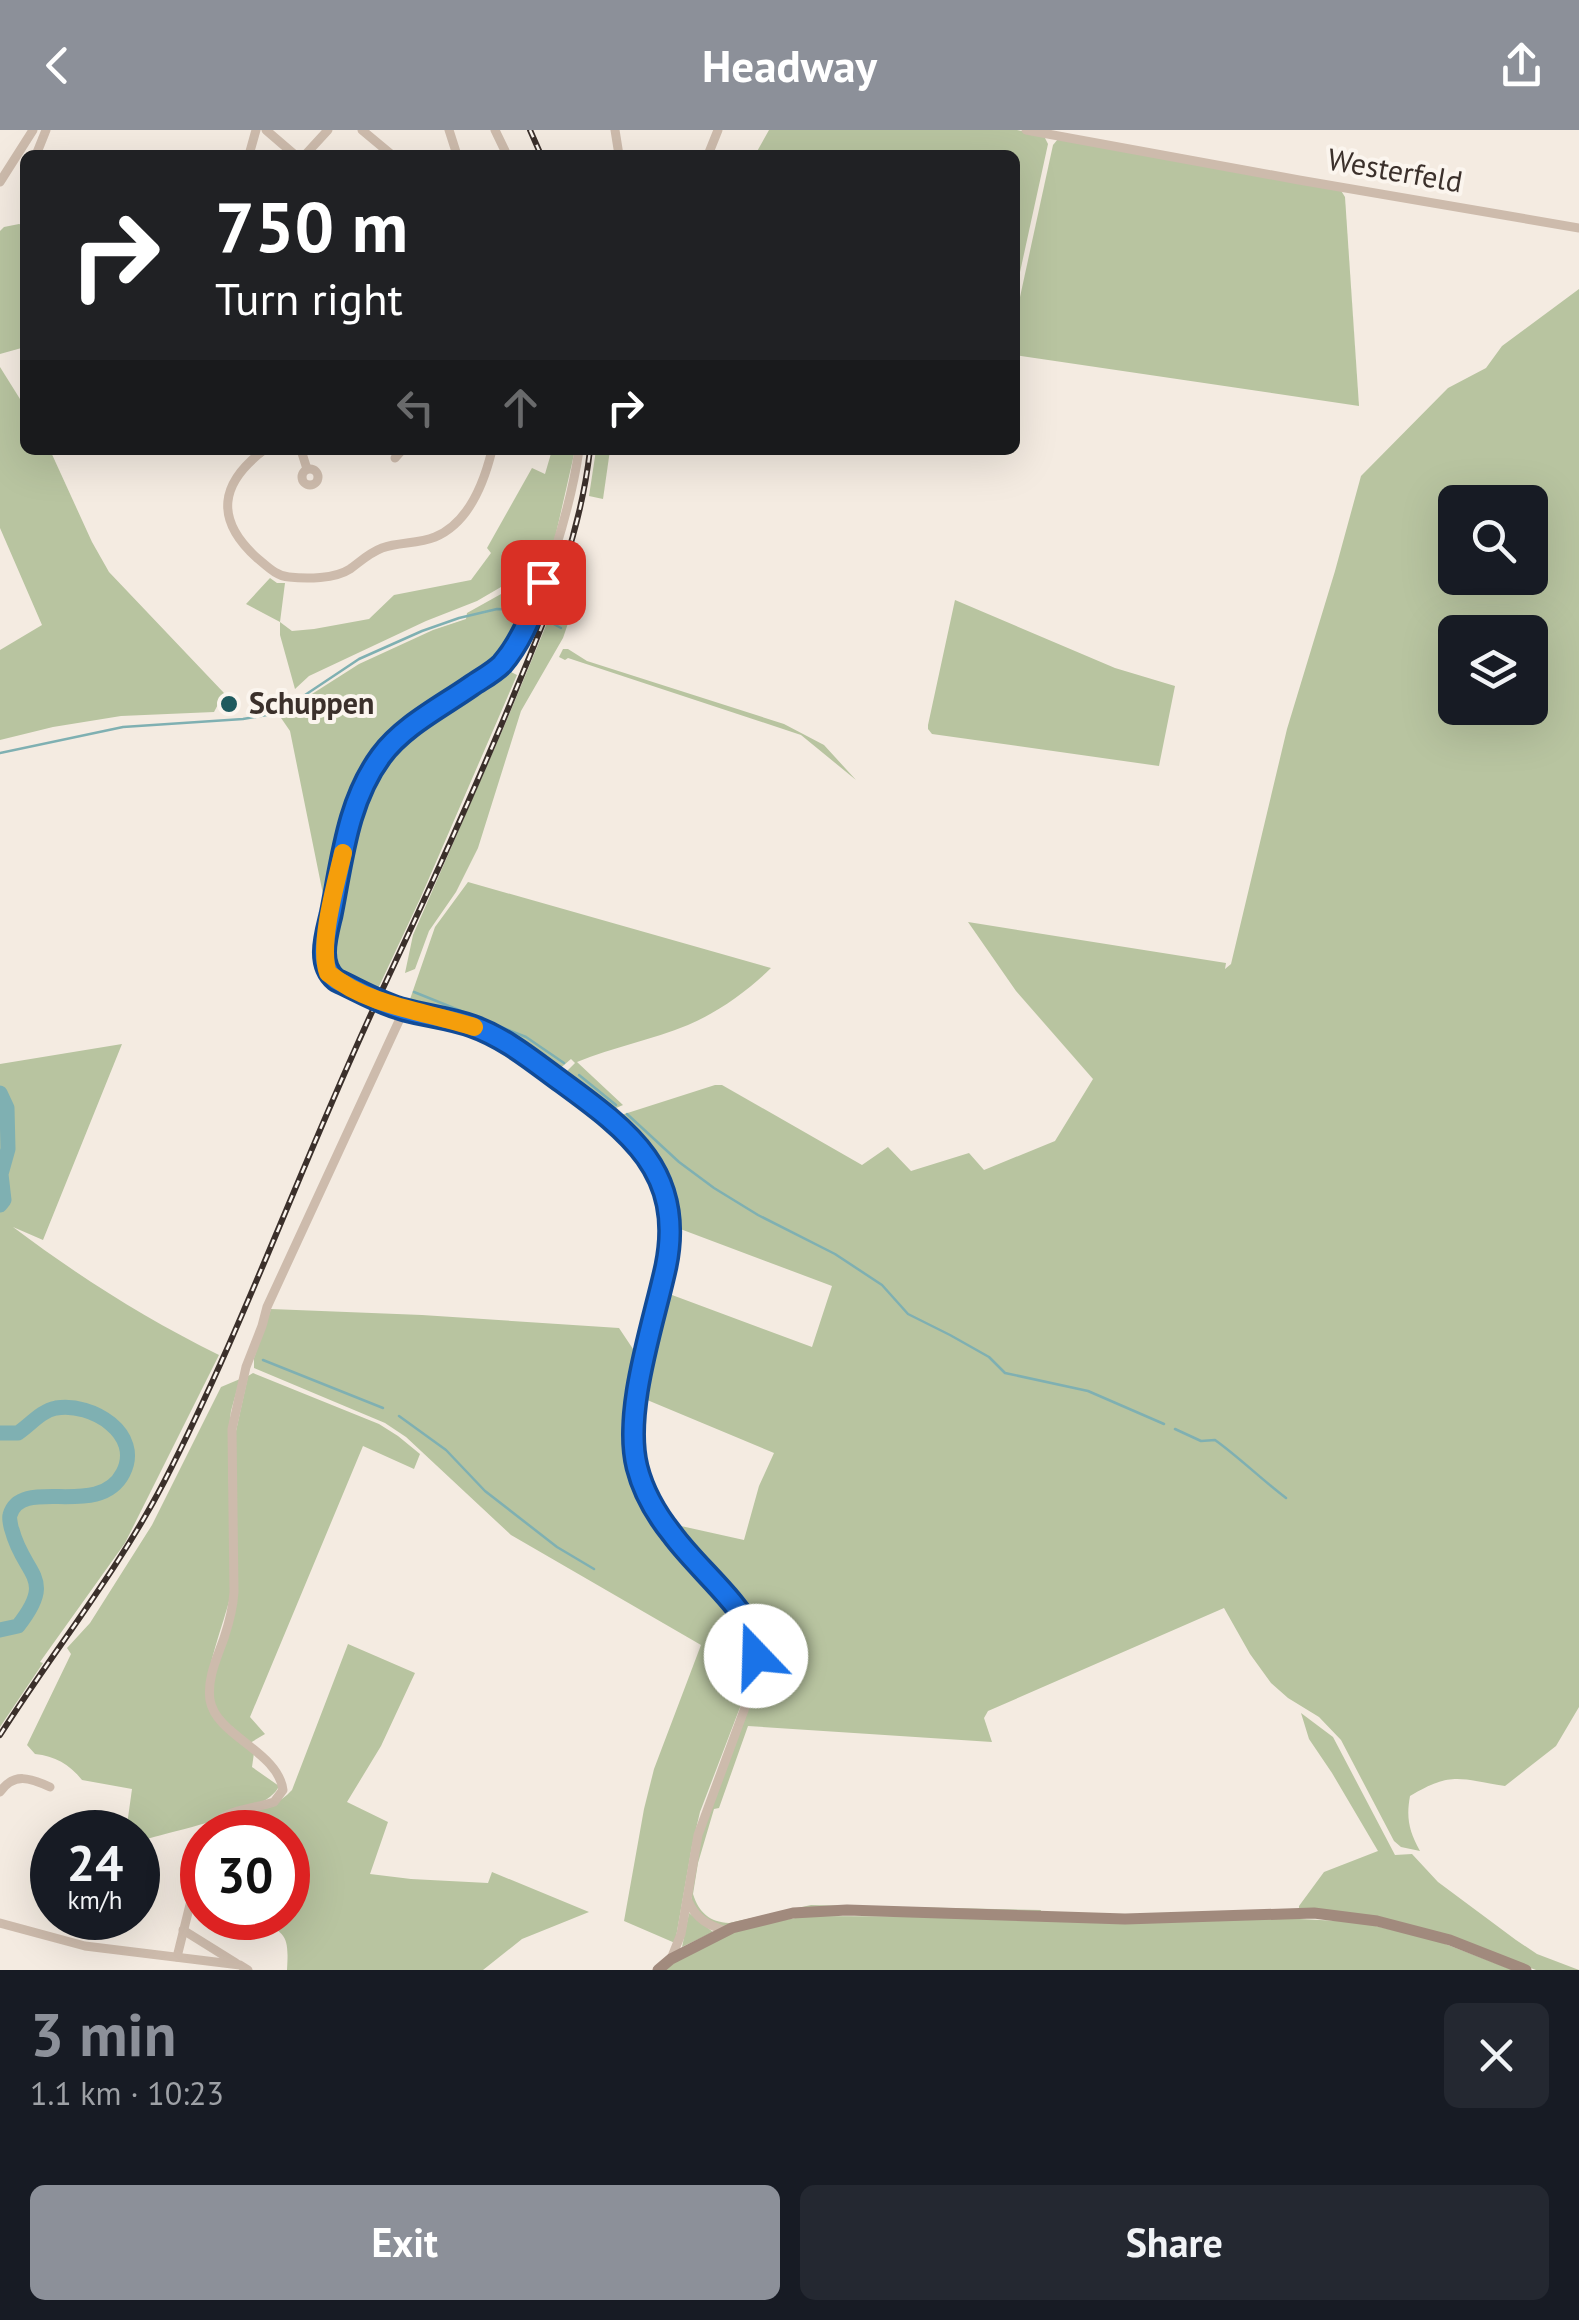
<!DOCTYPE html>
<meta charset="utf-8">
<style>
:root{--surface:#171b24;--page:#242831;--text:#f1f3f6;--muted:#9ea1a6;--accent:#8c9099}
body{margin:0;font-family:"PT Sans",sans-serif;background:var(--page);color:var(--text);height:100vh;display:flex;flex-direction:column;font-size:38px;white-space:nowrap}
*{box-sizing:border-box;margin:0}
p{font-size:32px;color:var(--muted)}
.icon{flex:none;width:55px;height:55px;fill:none;stroke:currentColor;stroke-width:2;stroke-linecap:round;stroke-linejoin:round}
.map{position:relative;height:1840px;overflow:hidden}
.sheet{display:flex;flex-direction:column;background:var(--surface);flex:1}
.sheet>*{flex:none}
.hud{position:absolute;left:20px;top:20px;width:1000px;height:305px;border-radius:15px;box-shadow:0 10px 40px #0002;background:#202124;color:#fff;overflow:hidden}
.buttons{position:absolute;left:1438px;top:355px;display:grid;gap:20px}
.buttons a{display:grid;place-items:center;width:110px;height:110px;border-radius:15px;background:var(--surface);box-shadow:0 10px 40px #0002;font-size:50px}
.speed{position:absolute;left:30px;top:1680px;display:flex;gap:20px;font-size:50px;font-weight:700;text-align:center}
.speed>*{display:grid;place-content:center;width:130px;height:130px;border-radius:50%;background:var(--surface);box-shadow:0 10px 40px #0002;line-height:1}
.speed small{font-size:25px;font-weight:400}
.speed .limit{border:15px solid #d22;background:#fff;color:#111}
.pin{position:absolute;display:grid;place-items:center;width:85px;height:85px;color:#fff;margin:-42px;border-radius:20px;box-shadow:0 5px 15px #0006}
.me{position:absolute;width:110px;margin:-55px;rotate:339deg;stroke-linejoin:round;filter:drop-shadow(0 0 8px #0008)}
.turn{display:flex;align-items:center;gap:35px;height:210px;padding:0 30px;font-size:45px}
.turn .icon{width:130px;height:130px;stroke-width:2.5}
.turn b{display:block;font-size:70px;line-height:85px}
.lanes{display:flex;align-items:center;height:95px;padding:0 30px;background:#0003;justify-content:center;gap:50px;direction:ltr}
.lanes .off{opacity:.35}
.round{display:grid;place-items:center;flex:none;width:105px;height:105px;border-radius:15px;background:var(--page)}
.headline{display:flex;align-items:center;justify-content:space-between;height:170px;padding:0 30px}
h1{font-size:60px;font-weight:600;line-height:75px;color:var(--accent)}
.cta{display:flex;gap:20px;margin-top:auto;padding:20px 30px}
.cta a{flex:1;height:115px;border-radius:15px;background:var(--accent);color:#fff;font-size:40px;font-weight:600;line-height:115px;text-align:center}
.cta a+a{background:var(--page);color:var(--text)}
header{display:flex;justify-content:space-between;align-items:center;height:130px;padding:0 30px;background:var(--accent);color:#fff;font-size:45px;font-weight:600}
.map>svg:first-child{display:block}
.green{fill:#b8c4a0;fill-rule:evenodd}
.lines{fill:none;stroke-linecap:round;stroke-linejoin:round}
.stream{stroke:#7fb0b2;stroke-width:2.5}
.river{stroke:#7fb0b2;stroke-width:15}
.street{stroke:#cdbbac;stroke-width:9}
.secondary{stroke:#a18a7d;stroke-width:11}
.rail-casing{stroke:#3b302b;stroke-width:6}
.rail{stroke:#fbf5ee;stroke-width:2.5;stroke-dasharray:8;stroke-linecap:butt}
.route-casing{stroke:#114b97;stroke-width:25}
.route{stroke:#1a73e8;stroke-width:18}
.slow{stroke:#f59e0b;stroke-width:18}
.poi-dot{fill:#1f5a5e;stroke:#fbf5ee;stroke-width:4}
.labels{text-anchor:middle;stroke-width:8;stroke-linejoin:round;paint-order:stroke}
.street-label{font-size:30px;fill:#3b302b;stroke:#fbf5ee}
.poi-label{font-size:30px;font-weight:bold;fill:#3b302b;stroke:#fbf5ee;text-anchor:start}
</style>
<header><svg class="icon" aria-label="back" viewBox="0 0 24 24"><path d="M15 5l-7 7 7 7"/></svg>Headway<svg class="icon" aria-label="share" viewBox="0 0 24 24"><path d="M12 15V3M7 8l5-5 5 5M5 13v7h14v-7"/></svg></header>
<div class="map">
<svg width="1579" height="1840" viewBox="0 0 1579 1840">
<rect width="100%" height="100%" fill="#f4ebe1"/>
<!-- green -->
<g class="green">
<polygon points="769,0 1017,0 1044,6 1048,14 1015,165 1015,25 755,25"/>
<polygon points="1058,9 1340,59 1345,67 1359,276 1015,225 1015,190 1053,15"/>
<polygon points="19,94 25,96 25,217 0,224 0,101 4,97"/>
<path d="M1579 159V1577L1556 1616 1505 1656C1459 1649 1452 1641 1410 1666 1406 1688 1409 1701 1420 1721L1401 1717 1394 1711 1341 1610 1319 1587 1288 1568 1271 1553 1250 1524 1224 1478 988 1581 984 1588 992 1612 748 1596 719 1678 714 1679 698 1733 693 1764C699 1783 710 1792 729 1793L811 1775 1041 1780 1040 1784 834 1777 731 1796H719L705 1790 692 1772 691 1763 699 1712 759 1521H764L793 1546 668 1394 657 1378 672 1394 744 1410 759 1356 774 1323 640 1267 664 1162 812 1217 832 1156 675 1097 669 1063 615 987 715 955H722L862 1035 888 1017 911 1041 969 1023 984 1040 1055 1011 1093 949 1016 861 968 792 1226 833 1225 839 1231 834 1287 599 1335 441 1361 346 1448 258 1486 238 1502 216ZM1455 372H1530V448H1455ZM1455 502H1530V578H1455Z"/>
<polygon points="0,237 25,277 25,320 50,320 92,412 109,442 224,563 214,582 121,586 53,597 0,610 0,520 42,495 0,398"/>
<polygon points="552,320 575,320 555,408 547,430 477,471 426,491 309,546 295,559 280,505 280,492 246,474 270,448 277,453 285,453 280,492 292,501 314,499 369,489 394,465 471,450 491,423 487,418 532,338 545,344"/>
<polygon points="596,320 610,320 603,369 589,366"/>
<path d="M539 443C530 472 521 511 498 533 491 540 481 545 473 551 444 571 410 589 385 614 346 654 339 727 326 779L290 601 279 585 359 534 433 500 466 489 467 483Z"/>
<polygon points="562,457 578,464 563,508 521,581 478,718 456,762 429,801 415,839 405,843 413,805 506,592"/>
<polygon points="955,470 1115,538 1175,556 1159,636 932,604 928,599 928,595"/>
<polygon points="563,519 568,519 587,531 784,594 824,615 856,650 801,605 568,528 565,530 559,527"/>
<path d="M501 537 517 545 420 769 375 865C360 858 336 851 329 836 319 815 358 688 365 658L376 638 395 617Z"/>
<path d="M468 752 771 838C749 860 717 883 688 895 652 910 613 917 577 932L623 975 607 982 562 946 575 933 571 929 557 941 505 907 442 882 408 875 435 797Z"/>
<path d="M122 914 43 1110 13 1097C78 1146 146 1189 219 1225L125 1413 40 1532 43 1533 0 1597V934Z"/>
<polygon points="271,1179 422,1185 619,1198 637,1225 621,1295 632,1348 657,1393 734,1483 745,1502 751,1531 747,1559 700,1682 692,1716 675,1813 624,1791 644,1679 654,1639 701,1515 511,1405 406,1307 385,1293 254,1238 254,1228"/>
<polygon points="253,1243 379,1294 398,1306 420,1324 414,1339 363,1316 250,1587 265,1604 250,1613 219,1585 213,1572 213,1548 229,1502 234,1310 248,1246"/>
<path d="M240 1249 231 1281 228 1307 231 1463C226 1489 197 1558 210 1577 222 1594 240 1609 254 1623L252 1637 279 1656C268 1684 167 1701 138 1712V1702H126L132 1659 82 1650C69 1634 55 1626 35 1624L27 1615 71 1524 67 1518 90 1493 152 1395 221 1257Z"/>
<path d="M348 1514 415 1543 381 1616 347 1672 388 1692 370 1744 411 1749 488 1753 492 1742 589 1782 522 1809 483 1840H287C289 1806 287 1804 257 1788H288V1702H211C217 1697 223 1689 230 1686 254 1675 272 1682 292 1660Z"/>
<polygon points="1301,1583 1333,1607 1395,1725 1412,1724 1438,1752 1516,1810 1537,1824 1579,1840 1536,1840 1440,1804 1299,1779 1299,1776 1324,1742 1378,1721 1332,1643 1309,1609"/>
<polygon points="689,1783 713,1802 682,1817"/>
<polygon points="807,1786 1280,1788 1359,1792 1435,1810 1513,1840 665,1840 690,1821 749,1796"/>
</g>
<g class="lines">
<!-- stream -->
<g class="stream">
<polyline points="550,492 561,498"/>
<polyline points="0,623 123,597 243,589 278,583 359,529 422,501 459,488 497,479 524,480"/>
<polyline points="414,862 526,907 564,933"/>
<polyline points="579,945 616,975"/>
<polyline points="627,984 679,1032 714,1058 758,1085 835,1124 882,1155 908,1184 950,1205 989,1227 1005,1243 1088,1261 1164,1294"/>
<polyline points="263,1230 383,1278"/>
<polyline points="399,1286 446,1320 485,1361 557,1417 594,1439"/>
<path d="M1175 1299 1201 1311 1215 1310C1240 1328 1261 1349 1286 1368"/>
</g>
<!-- river -->
<g class="river">
<polyline points="0,963 7,978 8,1019 1,1044 4,1070 0,1075"/>
<path d="M0 1303H18C31 1294 41 1281 56 1278 92 1272 143 1304 123 1343 99 1390 21 1345 10 1385 9 1388 11 1398 12 1400 24 1446 57 1447 18 1496L0 1500"/>
</g>
<!-- street -->
<g class="street">
<polyline points="266,0 295,25"/>
<polyline points="362,0 392,25"/>
<polyline points="449,0 457,25"/>
<polyline points="495,0 507,25"/>
<polyline points="615,0 619,25"/>
<polyline points="1026,0 1299,50 1579,98"/>
<polyline points="36,25 46,0"/>
<polyline points="249,25 256,0"/>
<polyline points="305,25 328,0"/>
<polyline points="708,25 718,0"/>
<polyline points="0,52 33,0"/>
<path d="M264 320C220 353 214 389 257 428 267 436 276 446 289 447 306 449 335 449 350 439 361 431 369 423 382 418 399 412 418 414 435 407 469 393 484 353 492 320"/>
<polyline points="301,320 307,339"/>
<path d="M579 320C571 375 544 468 516 515 501 539 476 553 453 569 430 585 406 599 386 620 353 654 345 708 336 753 331 781 318 816 328 843L364 863 404 880 440 886 472 896 506 911 608 986 651 1031 666 1066 671 1102 667 1132 643 1236 634 1291V1323L642 1353 655 1380 672 1405 739 1483 755 1508V1526L750 1564 698 1705 681 1804 671 1829"/>
<polyline points="395,328 402,320"/>
<circle cx="310" cy="347" r="8"/>
<path d="M0 1662C14 1642 30 1648 50 1657"/>
<path d="M209 1702C222 1678 251 1680 274 1672L283 1660C278 1621 216 1606 210 1570 207 1548 217 1528 224 1508 229 1493 233 1478 234 1462L232 1299 246 1237 262 1196 267 1177 404 880"/>
<path d="M688 1771C696 1789 709 1796 727 1801"/>
<polyline points="0,1793 85,1816 240,1835 248,1840"/>
<polyline points="183,1800 236,1833"/>
<polyline points="177,1827 202,1726"/>
</g>
<!-- secondary -->
<polyline class="secondary" points="658,1840 671,1829 732,1798 793,1783 847,1780 1125,1789 1314,1783 1377,1791 1450,1810 1526,1840"/>
<!-- rail casing -->
<g class="rail-casing">
<g id="rail">
<polyline points="530,0 541,25"/>
<path d="M0 1605C54 1520 118 1441 164 1352 247 1190 307 1018 385 854 431 756 476 658 517 557 550 477 580 407 590 320"/>
</g>
</g>
<!-- rail -->
<use href="#rail" class="rail"/>
</g>
<g class="lines">
<!-- route casing -->
<g class="route-casing">
<path id="route" d="M543 452C534 480 522 511 502 534 493 543 481 549 471 556 441 577 403 596 381 626 347 672 342 731 331 785 326 806 317 834 336 850 358 860 381 874 405 880 427 886 450 888 472 896 506 908 533 931 562 952 629 1001 685 1042 666 1136 654 1192 623 1281 637 1337 643 1361 656 1384 672 1404 696 1437 736 1468 753 1504 756 1511 755 1519 756 1526"/>
</g>
<!-- route -->
<use href="#route" class="route"/>
<!-- slow -->
<path class="slow" d="M343 723C336 753 318 815 328 843 370 877 425 881 474 897"/>
</g>
<!-- markers -->
<circle class="poi-dot" cx="229" cy="574" r="10"/>
<g class="labels">
<!-- street labels -->
<g class="street-label">
<text transform="translate(1395 41) rotate(10)" y="10">Westerfeld</text>
</g>
<!-- poi labels -->
<g class="poi-label">
<text x="249" y="584">Schuppen</text>
</g>
</g>
</svg>
<div class="buttons">
<a><svg class="icon" aria-label="search" viewBox="0 0 24 24"><circle cx="10" cy="10" r="6"/><path d="M15 15l6 6"/></svg></a>
<a><svg class="icon" aria-label="layers" viewBox="0 0 24 24"><path d="M12 4l9 5-9 5-9-5zM3 14l9 5 9-5"/></svg></a>
</div>
<div class="speed"><div>24<small>km/h</small></div><div class="limit">30</div></div>
<div class="pin" style="left:543px;top:452px;background:#d93025"><svg class="icon" aria-label="arrive" viewBox="0 0 24 24"><path d="M6 21V4h12l-3 4 3 4H6"/></svg></div>
<svg class="me" style="left:756px;top:1526px" viewBox="-20 -20 40 40"><circle r="19" fill="#fff"/><path d="M0-13L10 11 0 6-10 11z" fill="#1a73e8"/></svg>
<div class="hud">
<div class="turn"><svg class="icon" aria-label="right" viewBox="0 0 24 24"><path d="M7 20v-9h11M14 6l5 5-5 5"/></svg><div><b>750 m</b>Turn right</div></div>
<div class="lanes"><svg class="icon off" aria-label="left" viewBox="0 0 24 24"><path d="M17 20v-9H6M10 6l-5 5 5 5"/></svg><svg class="icon off" aria-label="ahead" viewBox="0 0 24 24"><path d="M12 20V5M6 11l6-6 6 6"/></svg><svg class="icon" aria-label="right" viewBox="0 0 24 24"><path d="M7 20v-9h11M14 6l5 5-5 5"/></svg></div>
</div>
</div>
<section class="sheet">
<div class="headline"><div><h1>3 min</h1><p>1.1 km · 10:23</p></div><a class="round"><svg class="icon" aria-label="close" viewBox="0 0 24 24"><path d="M6 6l12 12M18 6L6 18"/></svg></a></div>
<div class="cta"><a>Exit</a><a>Share</a></div>
</section>
